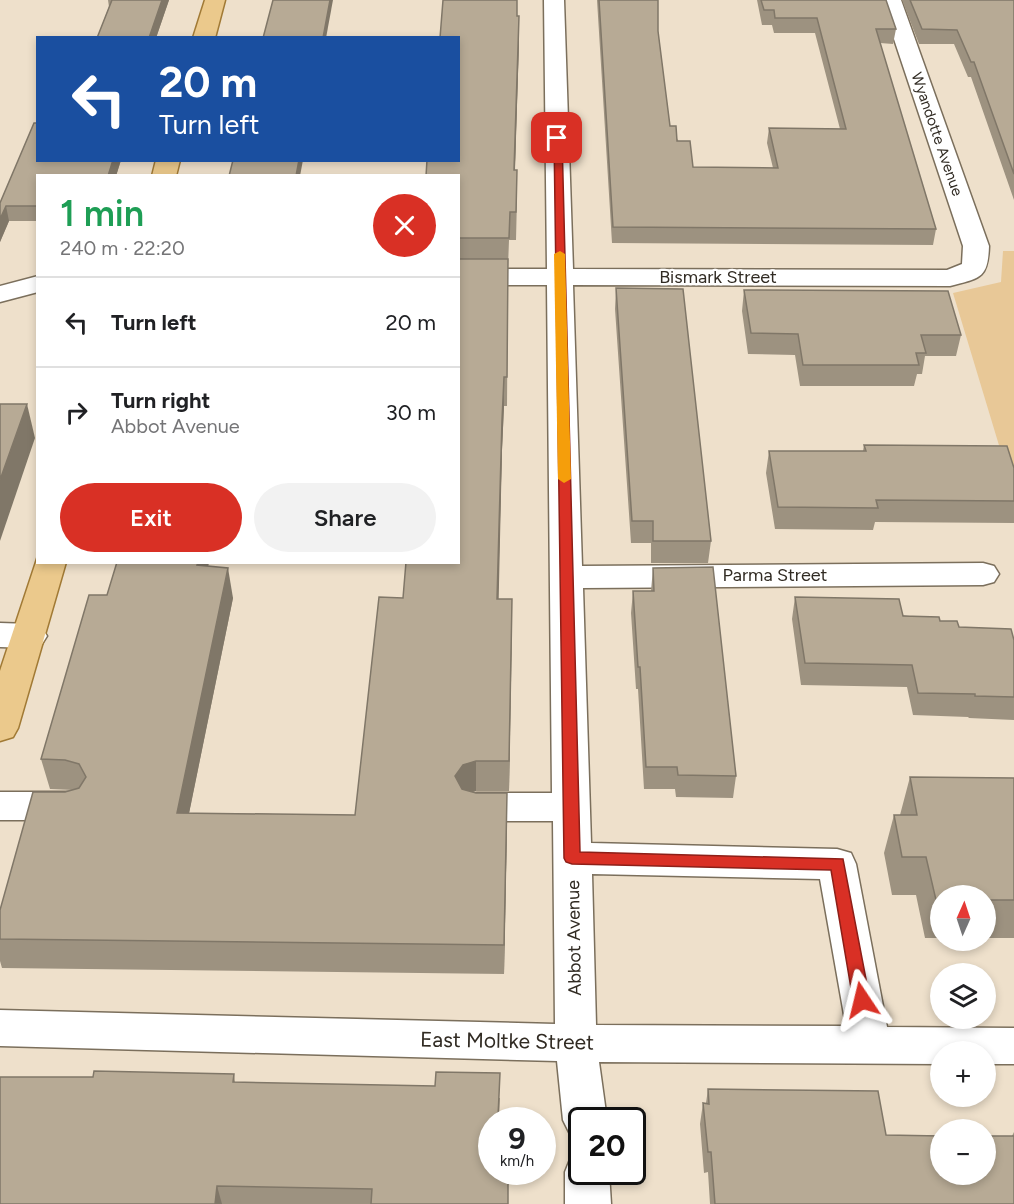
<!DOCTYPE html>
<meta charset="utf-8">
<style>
:root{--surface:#fff;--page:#f2f2f2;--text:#202124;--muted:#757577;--line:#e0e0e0;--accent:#d93025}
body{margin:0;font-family:Figtree,sans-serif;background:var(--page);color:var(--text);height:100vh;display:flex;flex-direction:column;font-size:22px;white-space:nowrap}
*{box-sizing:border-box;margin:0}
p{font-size:20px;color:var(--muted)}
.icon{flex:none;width:33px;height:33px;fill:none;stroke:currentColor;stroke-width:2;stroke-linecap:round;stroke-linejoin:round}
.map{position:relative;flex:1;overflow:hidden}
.details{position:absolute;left:36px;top:174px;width:424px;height:390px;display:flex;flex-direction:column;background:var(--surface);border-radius:0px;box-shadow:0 3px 9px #0003}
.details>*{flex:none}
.top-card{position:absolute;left:36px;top:36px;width:424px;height:126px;border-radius:0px;box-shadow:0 3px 9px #0003;background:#1a4fa0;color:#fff;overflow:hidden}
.needle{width:39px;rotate:3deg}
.tools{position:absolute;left:930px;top:885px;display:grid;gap:12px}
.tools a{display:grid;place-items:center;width:66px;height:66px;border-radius:50%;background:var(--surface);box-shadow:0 3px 9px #0003;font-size:30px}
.speed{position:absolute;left:478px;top:1107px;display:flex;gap:12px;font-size:30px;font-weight:700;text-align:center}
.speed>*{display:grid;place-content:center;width:78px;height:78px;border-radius:50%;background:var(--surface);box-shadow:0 3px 9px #0003;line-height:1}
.speed small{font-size:15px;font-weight:400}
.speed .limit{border:3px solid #111;border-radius:9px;background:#fff;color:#111}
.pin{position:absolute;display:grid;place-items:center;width:51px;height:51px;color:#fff;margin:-26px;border-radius:12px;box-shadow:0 3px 9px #0006}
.me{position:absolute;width:66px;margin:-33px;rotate:350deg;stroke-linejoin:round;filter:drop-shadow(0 0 4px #0008)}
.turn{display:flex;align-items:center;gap:21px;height:126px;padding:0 24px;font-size:27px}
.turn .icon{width:78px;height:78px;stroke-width:2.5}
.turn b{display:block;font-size:42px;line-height:51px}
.round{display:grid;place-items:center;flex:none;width:63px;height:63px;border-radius:32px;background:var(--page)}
.headline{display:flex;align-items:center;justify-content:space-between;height:102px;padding:0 24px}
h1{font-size:36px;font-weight:600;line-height:45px;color:#1e9e55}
.cta{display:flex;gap:12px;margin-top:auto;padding:12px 24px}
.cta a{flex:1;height:69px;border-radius:36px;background:var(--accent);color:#fff;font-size:24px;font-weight:600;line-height:69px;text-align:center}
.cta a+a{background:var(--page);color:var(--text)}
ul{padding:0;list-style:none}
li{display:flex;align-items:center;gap:18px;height:90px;padding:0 24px;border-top:2px solid var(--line)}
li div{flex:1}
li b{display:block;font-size:22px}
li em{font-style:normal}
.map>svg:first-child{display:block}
.green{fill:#e8c897}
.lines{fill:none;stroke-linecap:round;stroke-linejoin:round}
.minor-casing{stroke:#7b6f5c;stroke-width:3}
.major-casing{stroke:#a17a35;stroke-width:3}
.minor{fill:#fff;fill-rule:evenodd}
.major{fill:#ebc98c;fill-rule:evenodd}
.wall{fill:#9d9280}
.shaded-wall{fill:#807768}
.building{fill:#b7aa95;stroke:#807768;stroke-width:1.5}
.route{fill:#d93025;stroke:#8d1f18;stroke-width:1.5}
.slow{fill:#f59e0b}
.labels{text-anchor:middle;stroke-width:4.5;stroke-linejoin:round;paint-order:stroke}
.far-street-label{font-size:15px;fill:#312b23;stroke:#fff}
.street-label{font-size:18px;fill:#312b23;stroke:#fff}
.near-street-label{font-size:21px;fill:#312b23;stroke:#fff}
</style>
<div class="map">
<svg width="1014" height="1204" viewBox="0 0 1014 1204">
<rect width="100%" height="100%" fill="#eee0cb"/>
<!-- green -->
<polygon class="green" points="1003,251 1014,251 1014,495 953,293 1001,282"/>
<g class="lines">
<!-- minor casing -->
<g class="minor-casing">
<g id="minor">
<path d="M544 0H564L573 269 947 270 962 264 963 246 881 0H901L989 246C988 278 981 278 950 286L573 285 582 566 983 563 994 566 999 574 994 582 983 585 583 588 591 843 837 849 851 853 856 864 887 1027 1014 1028V1064H986V1052H940V1064L599 1062 607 1120H582V1139L570 1134 563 1120 557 1061 0 1046V1010L555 1024 553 821H477L464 817 458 807 464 797 477 793H552L547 285H459V269H547ZM592 874 820 879 846 1026 596 1025Z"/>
<polygon points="38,276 38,292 0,302 0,286"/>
<polygon points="0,623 30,624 42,628 47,636 42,644 30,648 0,647"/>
<polygon points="0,792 73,792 86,796 92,806 86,816 73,820 0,820"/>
<polygon points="582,1153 582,1172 609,1172 611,1204 565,1204 565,1172 571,1157"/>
</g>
</g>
<!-- major casing -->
<g class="major-casing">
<g id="major">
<polygon points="205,0 225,0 215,38 193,38"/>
<polygon points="156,160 180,160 176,176 152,176"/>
<polygon points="38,556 38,562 66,562 18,728 13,737 0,741 0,671"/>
</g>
</g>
<!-- minor -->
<use href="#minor" class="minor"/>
<!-- major -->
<use href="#major" class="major"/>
</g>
<!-- wall -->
<g class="wall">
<polygon points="108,0 169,0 156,38 97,38 109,7"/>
<polygon points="597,0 658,0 658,31 670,126 693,167 773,168 767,143 769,128 840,129 815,33 774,33 772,25 762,25 757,0 886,0 896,29 893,44 880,43 936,229 933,245 612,243"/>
<polygon points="902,0 1014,0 1014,200 971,77 968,77 954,44 919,44"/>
<polygon points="517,16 519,42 515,170 517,198 516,240 509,240 508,267 507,406 504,406 502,450 498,599 512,599 509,791 476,791 472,792 507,823 504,974 2,968 0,961 0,939 65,792 73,790 50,789 41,759 107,595 117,562 209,562 208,566 233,598 189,813 355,815 403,598 459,562 459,176"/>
<polygon points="34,123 38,123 38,160 121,160 116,176 38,176 38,221 9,221 0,242 0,203"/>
<polygon points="616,288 711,541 708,563 651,563 651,543 631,543 615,309"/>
<polygon points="744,290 961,335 956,356 925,356 922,374 917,374 914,386 800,386 795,355 748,354 742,311"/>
<polygon points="864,445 1014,468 1014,523 875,522 873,530 775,529 766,473 769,451 863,451"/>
<polygon points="653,568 736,776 733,798 676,797 675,789 644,789 638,689 636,689 631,613 633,591 651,591"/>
<polygon points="795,597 940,621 959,627 1014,640 1014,720 969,718 968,717 913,715 907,687 801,685 792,619"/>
<polygon points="910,777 1014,778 1014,938 986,938 986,896 940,896 940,938 925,938 916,895 892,895 884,853 894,815 900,815"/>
<polygon points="234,1074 235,1082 500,1098 499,1117 508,1204 0,1204 93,1077"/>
<polygon points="708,1089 886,1135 1012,1136 1014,1132 1014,1204 710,1204 708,1172 704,1173 700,1124 703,1103 706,1103"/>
</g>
<!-- shaded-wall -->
<g class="shaded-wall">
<polygon points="162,0 169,0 156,38 149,38"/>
<polygon points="330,0 333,0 326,38 323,38"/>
<polygon points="519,16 519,42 514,198 514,170"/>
<polygon points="113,160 121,160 116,176 108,176"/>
<polygon points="299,160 303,160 300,176 296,176"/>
<polygon points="6,206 9,221 0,242 0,219"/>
<polygon points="504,377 504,406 502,450 498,629 497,599 502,420"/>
<polygon points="27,404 35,438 0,541 0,480"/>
<polygon points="198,562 209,562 202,595 197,565"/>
<polygon points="228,568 233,598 183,843 177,813"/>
<polygon points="512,599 512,629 509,791 509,761"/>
<polygon points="476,761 476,791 463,795 455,776 463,765"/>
<polygon points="507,793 507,823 504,974 504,945"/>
<polygon points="217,1186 222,1204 215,1204"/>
</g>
<!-- building -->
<g class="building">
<polygon points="112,0 162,0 149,38 97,38"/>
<polygon points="273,0 330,0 323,38 263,38"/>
<polygon points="443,0 517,0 517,16 519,16 514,170 517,170 516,212 510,212 509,238 459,238 459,176 426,176 427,160 459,160 459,38 440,38"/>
<polygon points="599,0 658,0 658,31 670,126 676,126 677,141 690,141 693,167 778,168 769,128 846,129 817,18 775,18 774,10 764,10 761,0 886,0 896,29 876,29 936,229 613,227"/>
<polygon points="910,0 1014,0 1014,174 974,62 971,62 957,30 922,29"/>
<polygon points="34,123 38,123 38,160 113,160 108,176 38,176 38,206 6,206 0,219 0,203"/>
<polygon points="233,160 299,160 296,176 229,176"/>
<polygon points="459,259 508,259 507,377 504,377 502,420 497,599 512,599 509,761 476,761 463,765 455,776 462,789 476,793 507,793 504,945 0,939 0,910 33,792 65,792 79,788 86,777 79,764 65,760 41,759 89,595 107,595 117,562 198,562 197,565 228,568 177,813 355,815 379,597 403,598 406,562 459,562"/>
<polygon points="616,288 683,289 711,541 653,541 653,521 632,521"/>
<polygon points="744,290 948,291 961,335 921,335 926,353 916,353 919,365 803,365 798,334 751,333"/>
<polygon points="0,404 27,404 0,480"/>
<polygon points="864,445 1007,446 1014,468 1014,501 876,500 878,508 778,507 769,451 866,451"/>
<polygon points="713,567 736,776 678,775 677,767 646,767 640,667 638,667 633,591 654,591 653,568"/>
<polygon points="795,597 899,599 903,616 939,617 940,621 957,621 959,627 1011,629 1014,640 1014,697 975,696 975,694 918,693 912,665 805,663"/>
<polygon points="910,777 1014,778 1014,900 986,900 986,896 940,896 940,900 936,900 926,857 902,857 894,815 917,815"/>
<polygon points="94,1071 234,1074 233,1082 435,1086 436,1072 500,1073 498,1117 509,1117 509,1120 492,1120 492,1172 508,1172 508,1204 371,1204 372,1189 217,1186 215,1204 0,1204 0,1077 93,1077"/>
<polygon points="708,1089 878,1091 886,1135 940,1136 940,1174 986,1174 986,1136 1014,1136 1014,1204 715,1204 711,1152 708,1152 703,1103 709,1104"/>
</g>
<!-- route -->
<polygon class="route" points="554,136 562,138 580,852 843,859 870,1000 868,1005 862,1007 856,1005 853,1000 831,870 572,864 566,862 564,858"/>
<!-- slow -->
<polygon class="slow" points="560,251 565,254 571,479 564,483 558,479 554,254"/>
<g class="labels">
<!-- far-street labels -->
<g class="far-street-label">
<text transform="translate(937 134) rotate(71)" y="5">Wyandotte Avenue</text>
</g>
<!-- street labels -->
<g class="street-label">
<text x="718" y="283">Bismark Street</text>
<text x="775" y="581">Parma Street</text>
<text transform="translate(574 938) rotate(-91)" y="6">Abbot Avenue</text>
</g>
<!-- near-street labels -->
<g class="near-street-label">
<text transform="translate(507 1041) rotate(1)" y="7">East Moltke Street</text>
</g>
</g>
</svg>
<div class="tools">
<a><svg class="needle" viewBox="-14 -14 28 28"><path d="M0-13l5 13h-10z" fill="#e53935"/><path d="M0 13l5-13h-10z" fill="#757577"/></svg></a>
<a><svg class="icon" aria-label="layers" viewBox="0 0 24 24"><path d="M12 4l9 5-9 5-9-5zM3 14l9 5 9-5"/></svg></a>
<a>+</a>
<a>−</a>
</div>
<div class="speed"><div>9<small>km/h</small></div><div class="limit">20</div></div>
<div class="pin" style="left:557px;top:138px;background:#d93025"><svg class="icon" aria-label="arrive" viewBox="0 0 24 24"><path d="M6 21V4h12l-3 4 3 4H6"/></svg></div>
<svg class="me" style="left:862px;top:1000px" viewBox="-20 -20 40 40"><path d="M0-17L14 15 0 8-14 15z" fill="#d93025" stroke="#fff" stroke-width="4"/></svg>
<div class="top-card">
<div class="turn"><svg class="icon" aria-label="left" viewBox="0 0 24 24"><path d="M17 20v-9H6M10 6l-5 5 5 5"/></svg><div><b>20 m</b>Turn left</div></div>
</div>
<section class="details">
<div class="headline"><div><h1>1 min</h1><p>240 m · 22:20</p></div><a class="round" style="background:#d93025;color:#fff"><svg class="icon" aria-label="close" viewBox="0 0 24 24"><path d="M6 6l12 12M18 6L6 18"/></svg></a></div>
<ul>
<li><svg class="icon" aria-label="left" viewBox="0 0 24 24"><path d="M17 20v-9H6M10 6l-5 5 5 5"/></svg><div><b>Turn left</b></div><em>20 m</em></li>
<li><svg class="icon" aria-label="right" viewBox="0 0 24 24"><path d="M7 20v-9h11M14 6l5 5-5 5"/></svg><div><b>Turn right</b><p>Abbot Avenue</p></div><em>30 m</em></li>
</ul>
<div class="cta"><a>Exit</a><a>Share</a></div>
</section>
</div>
